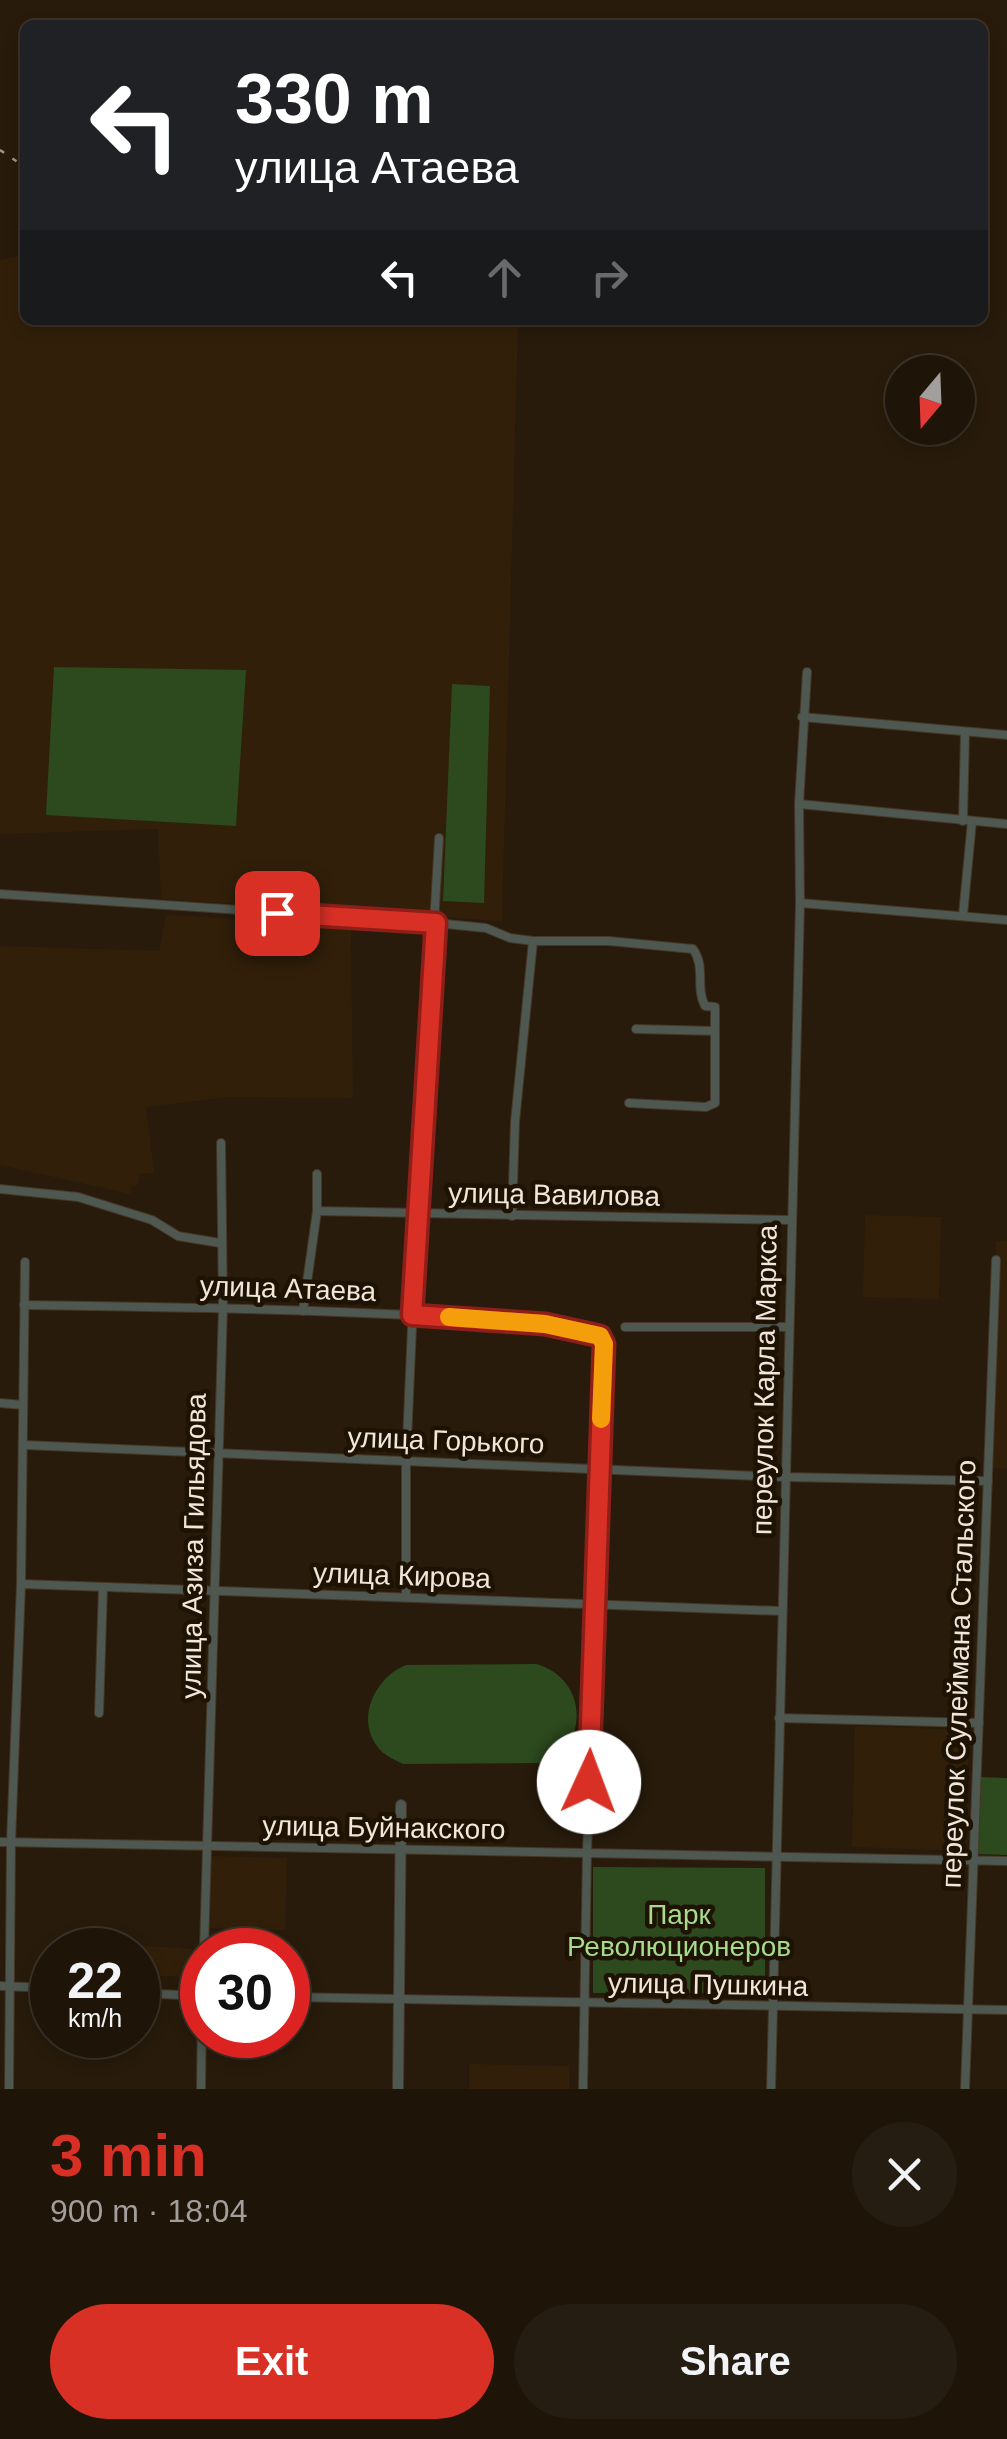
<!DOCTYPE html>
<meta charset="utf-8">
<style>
:root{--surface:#1e1408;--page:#261d12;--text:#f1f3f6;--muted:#a19e9c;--line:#3c3329;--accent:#d93025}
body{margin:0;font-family:Helvetica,sans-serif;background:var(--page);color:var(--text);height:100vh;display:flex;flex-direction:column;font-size:38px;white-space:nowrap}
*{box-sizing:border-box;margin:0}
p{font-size:32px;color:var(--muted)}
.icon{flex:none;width:55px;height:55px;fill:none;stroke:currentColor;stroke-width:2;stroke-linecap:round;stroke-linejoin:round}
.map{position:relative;height:2089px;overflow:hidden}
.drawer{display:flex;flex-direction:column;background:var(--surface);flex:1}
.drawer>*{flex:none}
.hud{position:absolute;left:20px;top:20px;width:968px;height:305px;border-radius:15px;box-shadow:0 5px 15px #0003,0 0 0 2px var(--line);background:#202124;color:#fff;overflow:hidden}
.needle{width:65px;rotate:199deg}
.fabs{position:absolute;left:885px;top:355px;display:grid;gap:20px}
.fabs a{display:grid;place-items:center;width:90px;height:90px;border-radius:50%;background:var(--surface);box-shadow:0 5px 15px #0003,0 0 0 2px var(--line);font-size:50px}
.speed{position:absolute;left:30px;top:1928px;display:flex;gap:20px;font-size:50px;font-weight:700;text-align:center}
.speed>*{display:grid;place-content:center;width:130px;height:130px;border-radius:50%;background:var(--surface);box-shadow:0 5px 15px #0003,0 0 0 2px var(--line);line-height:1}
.speed small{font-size:25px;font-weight:400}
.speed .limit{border:15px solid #d22;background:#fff;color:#111}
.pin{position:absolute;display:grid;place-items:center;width:85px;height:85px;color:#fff;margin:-42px;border-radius:20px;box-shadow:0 5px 15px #0006}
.me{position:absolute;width:110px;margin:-55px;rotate:2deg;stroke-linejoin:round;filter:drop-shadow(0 0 8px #0008)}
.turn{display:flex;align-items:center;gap:35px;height:210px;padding:0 50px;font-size:45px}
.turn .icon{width:130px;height:130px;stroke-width:2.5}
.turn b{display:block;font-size:70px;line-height:85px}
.lanes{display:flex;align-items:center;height:95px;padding:0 50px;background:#0003;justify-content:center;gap:50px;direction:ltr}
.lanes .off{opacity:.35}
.round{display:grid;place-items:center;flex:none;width:105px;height:105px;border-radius:52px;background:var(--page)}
.headline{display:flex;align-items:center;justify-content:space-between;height:170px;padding:0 50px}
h1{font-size:60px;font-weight:700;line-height:75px;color:var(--accent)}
.primary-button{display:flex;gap:20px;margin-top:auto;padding:20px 50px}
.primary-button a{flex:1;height:115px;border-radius:60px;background:var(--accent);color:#fff;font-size:40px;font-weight:700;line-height:115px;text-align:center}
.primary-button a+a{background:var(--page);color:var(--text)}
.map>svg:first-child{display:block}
.built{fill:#311f09}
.green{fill:#2d4a1e}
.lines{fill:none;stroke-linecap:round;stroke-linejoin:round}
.minor-casing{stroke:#443728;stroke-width:10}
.tertiary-casing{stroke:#443728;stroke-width:12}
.minor{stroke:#4e5750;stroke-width:8}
.tertiary{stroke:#4e5750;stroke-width:10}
.rail{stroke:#a09588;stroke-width:2.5;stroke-dasharray:5 10;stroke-linecap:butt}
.route-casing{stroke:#8d1f18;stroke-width:25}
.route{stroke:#d93025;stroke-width:18}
.slow{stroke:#f59e0b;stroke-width:18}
.labels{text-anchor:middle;stroke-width:9;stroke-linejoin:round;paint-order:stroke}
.street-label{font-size:28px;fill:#f0e6dc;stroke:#1e1203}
.park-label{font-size:28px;fill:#a6da8d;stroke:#1e1203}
</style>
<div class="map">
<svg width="1007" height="2089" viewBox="0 0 1007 2089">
<rect width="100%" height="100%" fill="#281b0b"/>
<!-- built -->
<g class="built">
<polygon points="25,255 25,320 518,320 502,921 161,899 158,829 0,834 0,260"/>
<polygon points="166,915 351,925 353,1098 228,1097 146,1107 154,1173 140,1174 137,1186 132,1185 130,1194 0,1165 0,946 159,951"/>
<polygon points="865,1215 941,1217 939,1299 863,1297"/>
<polygon points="996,1241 1007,1241 1007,1469 989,1468"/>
<polygon points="855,1726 969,1730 966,1851 852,1847"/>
<polygon points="211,1856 287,1858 285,1930 210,1928"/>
<polygon points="116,1944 192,1949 191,1974 186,1977 138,1975 138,1950 116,1950"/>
<polygon points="469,2064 569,2066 569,2089 469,2089"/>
</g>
<!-- green -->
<g class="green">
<polygon points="54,667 246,670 236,826 46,815"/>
<polygon points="452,684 490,686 484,903 443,901"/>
<path d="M536 1664C585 1677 592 1741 545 1763L403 1764C393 1759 383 1755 377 1746 355 1717 377 1676 406 1665Z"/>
<polygon points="978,1777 1007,1778 1007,1855 976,1854"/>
<polygon points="593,1867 765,1868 765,1993 593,1993"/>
</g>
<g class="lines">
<!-- minor casing -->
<g class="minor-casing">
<g id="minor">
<polyline points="802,717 1007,735"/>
<polyline points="799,804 1007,824"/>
<polyline points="963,821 965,732"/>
<path d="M0 894 436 923 486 928 510 938 533 941H609L693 949C706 967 695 987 705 1006L715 1007V1103L706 1107 629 1103"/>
<polyline points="800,903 1007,920"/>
<polyline points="963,915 972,821"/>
<polyline points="636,1029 715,1031"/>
<polyline points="0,1189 78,1197 152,1220 178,1236 220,1243"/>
<polyline points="317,1211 790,1220"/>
<polyline points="512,1216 515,1122 533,941"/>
<path d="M24 1305C166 1307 308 1309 450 1317 494 1320 560 1316 600 1336L604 1344 587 1853 583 2089"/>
<polyline points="303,1311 317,1211 317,1174"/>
<polyline points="625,1327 788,1327"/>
<polyline points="0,1403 23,1405"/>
<polyline points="24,1445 784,1477 988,1481"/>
<polyline points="21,1584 781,1611"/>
<polyline points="406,1597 406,1463 417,1215 439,838"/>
<polyline points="99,1713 103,1587"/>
<polyline points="779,1718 979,1723"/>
<polyline points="0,1842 1007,1861"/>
<polyline points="204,1950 223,1307 221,1143"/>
<polyline points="0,1986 52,1988"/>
<polyline points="138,1993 202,1996"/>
<polyline points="288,1997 1007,2010"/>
<polyline points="9,2089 11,1842 21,1584 25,1262"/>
<polyline points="201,2089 202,2010"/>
<polyline points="771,2089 800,903 799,804 807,672"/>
<polyline points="965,2089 996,1260"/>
</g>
</g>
<!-- tertiary casing -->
<g class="tertiary-casing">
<polyline id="tertiary" points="398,2089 401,1805"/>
</g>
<!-- minor -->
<use href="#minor" class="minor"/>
<!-- tertiary -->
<use href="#tertiary" class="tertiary"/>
<!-- rail -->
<polyline class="rail" points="0,150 25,167"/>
</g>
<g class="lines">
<!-- route casing -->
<g class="route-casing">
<polyline id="route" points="277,913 436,923 412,1315 545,1324 600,1336 604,1344 589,1782"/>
</g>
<!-- route -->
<use href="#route" class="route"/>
<!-- slow -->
<polyline class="slow" points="449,1317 545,1324 600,1336 604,1344 601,1419"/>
</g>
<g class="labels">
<!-- street labels -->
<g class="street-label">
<text transform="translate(554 1194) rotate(1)" y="10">улица Вавилова</text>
<text transform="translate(288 1288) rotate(2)" y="10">улица Атаева</text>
<text transform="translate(764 1380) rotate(-89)" y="10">переулок Карла Маркса</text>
<text transform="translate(446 1440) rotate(2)" y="10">улица Горького</text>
<text transform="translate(193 1546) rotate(-89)" y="10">улица Азиза Гильядова</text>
<text transform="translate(402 1575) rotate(2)" y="10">улица Кирова</text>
<text transform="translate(958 1674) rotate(-88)" y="10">переулок Сулеймана Стальского</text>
<text transform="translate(384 1827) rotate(1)" y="10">улица Буйнакского</text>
<text transform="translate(708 1984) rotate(1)" y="10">улица Пушкина</text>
</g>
<!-- park labels -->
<g class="park-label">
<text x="679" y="1924">Парк<tspan x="679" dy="32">Революционеров</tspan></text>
</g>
</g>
</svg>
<div class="fabs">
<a><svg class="needle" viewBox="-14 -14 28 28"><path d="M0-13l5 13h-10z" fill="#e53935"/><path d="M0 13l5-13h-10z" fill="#a19e9c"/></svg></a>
</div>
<div class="speed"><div>22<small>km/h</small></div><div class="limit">30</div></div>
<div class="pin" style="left:277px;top:913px;background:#d93025"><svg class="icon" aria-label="arrive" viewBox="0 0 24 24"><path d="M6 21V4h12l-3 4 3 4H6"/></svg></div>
<svg class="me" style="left:589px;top:1782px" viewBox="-20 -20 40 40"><circle r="19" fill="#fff"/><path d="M0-13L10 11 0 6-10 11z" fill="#d93025"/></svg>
<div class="hud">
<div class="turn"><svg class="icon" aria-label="left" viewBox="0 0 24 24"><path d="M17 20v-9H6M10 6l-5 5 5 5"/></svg><div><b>330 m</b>улица Атаева</div></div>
<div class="lanes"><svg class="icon" aria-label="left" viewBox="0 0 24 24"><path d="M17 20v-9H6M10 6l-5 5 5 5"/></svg><svg class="icon off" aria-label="ahead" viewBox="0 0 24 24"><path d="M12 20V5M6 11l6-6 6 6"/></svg><svg class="icon off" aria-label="right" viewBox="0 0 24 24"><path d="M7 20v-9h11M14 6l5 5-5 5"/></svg></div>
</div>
</div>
<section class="drawer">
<div class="headline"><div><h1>3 min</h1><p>900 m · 18:04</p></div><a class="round"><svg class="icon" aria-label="close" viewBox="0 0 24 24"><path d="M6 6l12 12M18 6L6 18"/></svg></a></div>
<div class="primary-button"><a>Exit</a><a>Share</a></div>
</section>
